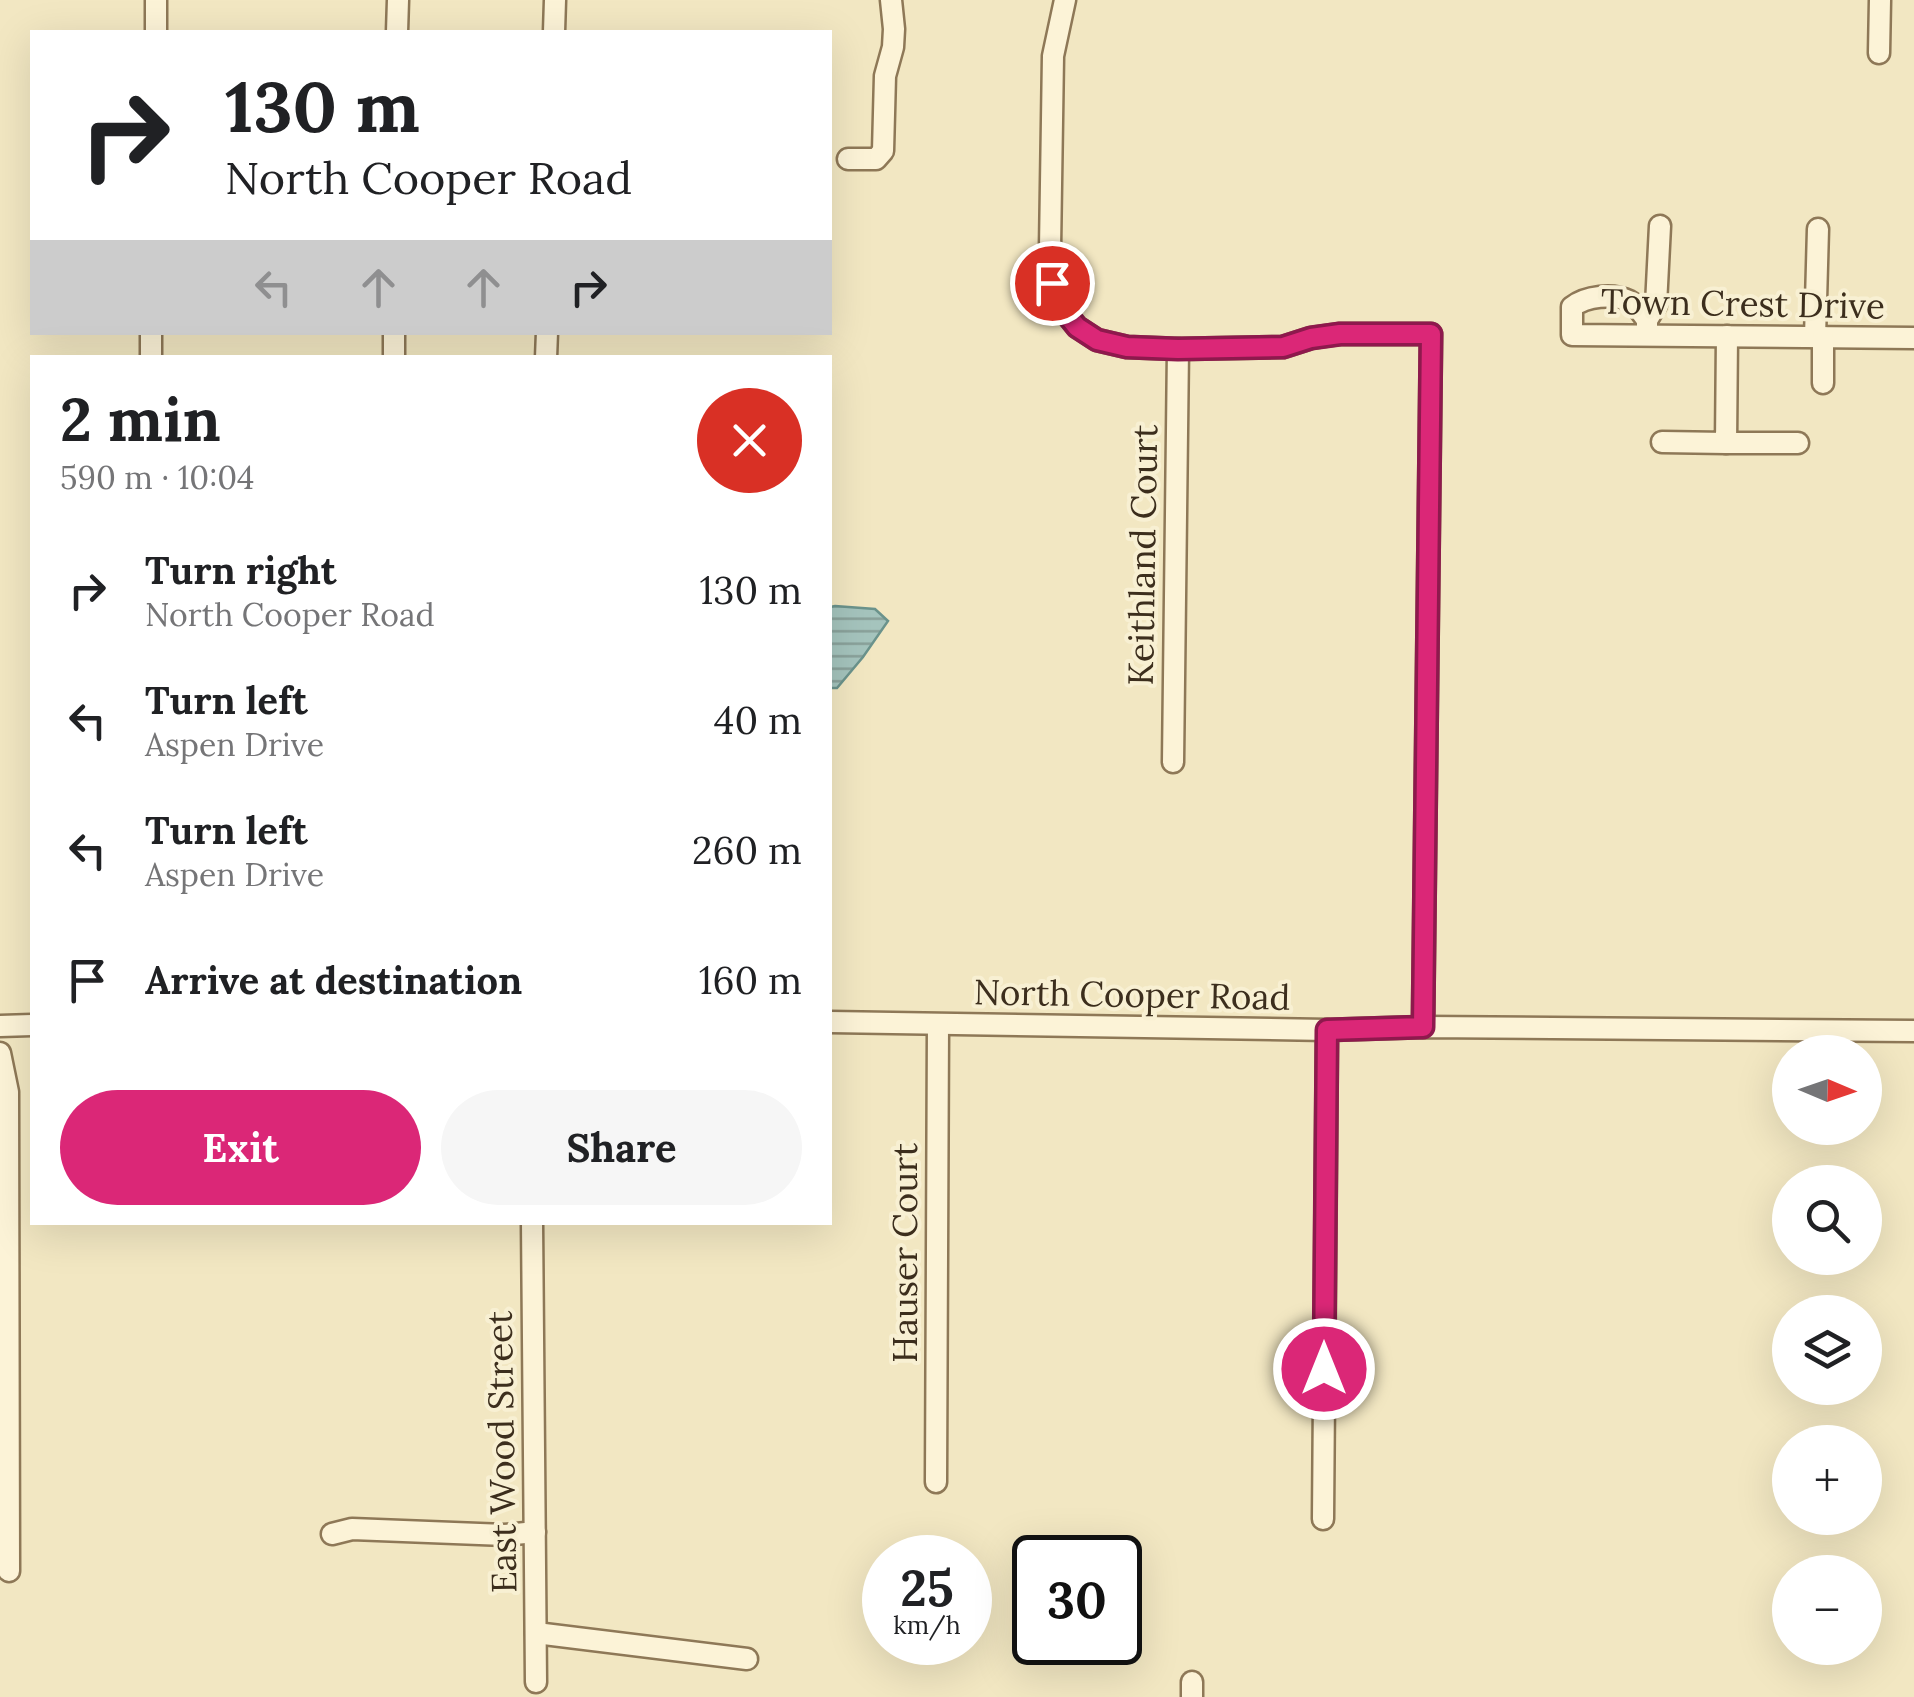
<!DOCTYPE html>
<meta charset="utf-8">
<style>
:root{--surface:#fff;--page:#f6f6f6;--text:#202124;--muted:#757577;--accent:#db2777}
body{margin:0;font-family:Lora,serif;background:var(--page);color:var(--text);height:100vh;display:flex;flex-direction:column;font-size:38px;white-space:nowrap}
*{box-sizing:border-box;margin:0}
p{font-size:32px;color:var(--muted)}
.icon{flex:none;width:55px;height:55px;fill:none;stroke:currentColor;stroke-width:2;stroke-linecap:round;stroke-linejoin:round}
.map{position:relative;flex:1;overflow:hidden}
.side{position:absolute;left:30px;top:355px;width:802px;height:870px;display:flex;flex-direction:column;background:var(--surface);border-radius:0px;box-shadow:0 10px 40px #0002}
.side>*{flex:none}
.top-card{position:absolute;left:30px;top:30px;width:802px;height:305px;border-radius:0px;box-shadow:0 10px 40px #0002;background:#fff;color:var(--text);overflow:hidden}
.needle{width:65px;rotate:92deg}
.buttons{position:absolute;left:1772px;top:1035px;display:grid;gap:20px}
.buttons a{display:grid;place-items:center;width:110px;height:110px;border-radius:50%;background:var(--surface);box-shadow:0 10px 40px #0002;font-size:50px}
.speed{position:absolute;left:862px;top:1535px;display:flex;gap:20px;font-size:50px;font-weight:700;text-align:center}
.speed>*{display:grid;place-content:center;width:130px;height:130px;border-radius:50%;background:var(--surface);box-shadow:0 10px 40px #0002;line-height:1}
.speed small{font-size:25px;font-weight:400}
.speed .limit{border:5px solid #111;border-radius:15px;background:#fff;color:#111}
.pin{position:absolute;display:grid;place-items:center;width:85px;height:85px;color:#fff;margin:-42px;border:5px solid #fff;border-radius:50%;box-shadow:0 2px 10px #0007}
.me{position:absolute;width:110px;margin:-55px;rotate:0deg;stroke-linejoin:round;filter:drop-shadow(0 0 8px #0008)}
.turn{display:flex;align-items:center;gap:35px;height:210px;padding:0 30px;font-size:45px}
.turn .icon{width:130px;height:130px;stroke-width:2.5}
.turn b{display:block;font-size:70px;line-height:85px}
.lanes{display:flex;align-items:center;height:95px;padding:0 30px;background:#0003;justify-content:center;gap:50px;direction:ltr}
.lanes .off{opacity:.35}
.round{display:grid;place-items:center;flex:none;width:105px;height:105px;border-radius:52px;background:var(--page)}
.summary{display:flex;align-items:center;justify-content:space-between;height:170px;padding:0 30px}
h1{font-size:60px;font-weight:800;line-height:75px}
.primary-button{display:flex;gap:20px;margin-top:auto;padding:20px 30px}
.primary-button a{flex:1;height:115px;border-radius:60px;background:var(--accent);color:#fff;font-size:40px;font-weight:800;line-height:115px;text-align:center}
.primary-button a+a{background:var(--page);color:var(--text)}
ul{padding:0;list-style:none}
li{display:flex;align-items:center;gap:30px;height:130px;padding:0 30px}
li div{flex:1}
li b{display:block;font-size:38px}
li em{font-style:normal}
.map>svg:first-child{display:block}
.water{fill:url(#water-rules);stroke:#6b938c;stroke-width:2.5}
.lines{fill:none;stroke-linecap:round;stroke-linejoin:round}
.minor-casing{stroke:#8e7857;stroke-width:25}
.minor{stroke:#fcf3d7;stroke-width:20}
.route-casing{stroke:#8e194d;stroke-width:25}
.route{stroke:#db2777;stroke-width:18}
.labels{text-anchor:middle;stroke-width:8;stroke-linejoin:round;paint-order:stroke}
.street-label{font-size:35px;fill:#3c2e1d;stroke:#f8f0d3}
</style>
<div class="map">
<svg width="1914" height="1697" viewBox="0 0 1914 1697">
<defs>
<pattern id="water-rules" width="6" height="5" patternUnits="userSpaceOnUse" patternTransform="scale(2.5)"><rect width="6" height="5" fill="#a5c4bd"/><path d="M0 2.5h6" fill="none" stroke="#88a099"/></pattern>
</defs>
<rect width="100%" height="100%" fill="#f2e7c2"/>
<!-- water -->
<polygon class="water" points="835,606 875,609 888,621 863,657 837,688 830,688 830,607"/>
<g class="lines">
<!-- minor casing -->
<g class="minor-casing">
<g id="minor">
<polyline points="1065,0 1053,56 1050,248 1052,283 1061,307 1077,327 1097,340 1127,347 1178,349 1283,347 1311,338 1339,334 1431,334 1423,1027"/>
<polyline points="156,32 156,0"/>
<polyline points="397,32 398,0"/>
<polyline points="554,32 555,0"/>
<polyline points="1879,53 1880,0"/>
<polyline points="848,159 876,159 883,151 885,76 893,47 894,29 891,0"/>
<path d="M1647 320C1642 313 1637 305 1629 301 1613 293 1586 296 1572 307V335L1914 338"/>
<polyline points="1647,331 1647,320 1656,305 1660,226"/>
<polyline points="1815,337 1818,229"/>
<polyline points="1823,337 1823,383"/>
<polyline points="151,358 151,332"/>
<polyline points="394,358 394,332"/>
<polyline points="546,358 547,332"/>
<polyline points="1662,442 1726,443 1727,336"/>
<polyline points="1726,443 1798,443"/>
<polyline points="1173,762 1178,349"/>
<polyline points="830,1022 1327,1030 1423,1027 1914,1031"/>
<polyline points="0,1026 32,1025"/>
<polyline points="0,1053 8,1092 9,1571"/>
<polyline points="532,1222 536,1682"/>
<polyline points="936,1482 938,1025"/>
<polyline points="1323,1519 1327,1030"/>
<polyline points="332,1534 352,1529 505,1535 535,1532"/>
<polyline points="536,1633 747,1659"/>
<polyline points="1192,1697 1192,1682"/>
</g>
</g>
<!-- minor -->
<use href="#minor" class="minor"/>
</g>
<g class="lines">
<!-- route casing -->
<g class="route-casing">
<polyline id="route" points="1052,283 1061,307 1077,327 1097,340 1127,347 1178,349 1283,347 1311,338 1340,334 1431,334 1423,1027 1327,1030 1324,1369"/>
</g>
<!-- route -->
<use href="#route" class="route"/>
</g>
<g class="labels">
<!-- street labels -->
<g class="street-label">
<text transform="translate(1743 304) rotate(1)" y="12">Town Crest Drive</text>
<text transform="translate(1143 555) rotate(-89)" y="12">Keithland Court</text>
<text transform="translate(1132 995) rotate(1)" y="12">North Cooper Road</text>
<text transform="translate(905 1253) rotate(-90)" y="12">Hauser Court</text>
<text transform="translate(502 1452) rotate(-91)" y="12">East Wood Street</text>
</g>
</g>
</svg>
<div class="buttons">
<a><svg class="needle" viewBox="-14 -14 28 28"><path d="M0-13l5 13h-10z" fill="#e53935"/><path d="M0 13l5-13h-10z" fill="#757577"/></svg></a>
<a><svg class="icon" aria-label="search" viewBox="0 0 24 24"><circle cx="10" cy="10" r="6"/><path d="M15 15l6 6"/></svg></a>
<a><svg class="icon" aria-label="layers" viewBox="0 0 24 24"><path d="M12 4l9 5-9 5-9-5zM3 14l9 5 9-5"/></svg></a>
<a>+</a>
<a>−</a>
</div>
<div class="speed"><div>25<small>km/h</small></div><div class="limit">30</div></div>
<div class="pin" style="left:1052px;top:283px;background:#d93025"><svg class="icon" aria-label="arrive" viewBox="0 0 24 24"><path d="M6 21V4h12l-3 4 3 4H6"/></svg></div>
<svg class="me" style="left:1324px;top:1369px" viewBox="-20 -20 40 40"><circle r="17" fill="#db2777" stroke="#fff" stroke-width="3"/><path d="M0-11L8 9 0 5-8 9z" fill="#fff"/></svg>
<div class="top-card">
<div class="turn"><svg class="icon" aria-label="right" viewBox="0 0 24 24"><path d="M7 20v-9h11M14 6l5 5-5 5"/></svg><div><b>130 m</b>North Cooper Road</div></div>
<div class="lanes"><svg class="icon off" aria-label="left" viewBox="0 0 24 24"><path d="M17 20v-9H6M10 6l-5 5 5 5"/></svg><svg class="icon off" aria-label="ahead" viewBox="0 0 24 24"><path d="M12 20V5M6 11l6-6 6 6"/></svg><svg class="icon off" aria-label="ahead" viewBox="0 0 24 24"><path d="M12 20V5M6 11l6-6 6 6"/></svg><svg class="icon" aria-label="right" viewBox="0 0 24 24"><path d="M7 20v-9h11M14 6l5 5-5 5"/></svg></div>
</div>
<section class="side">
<div class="summary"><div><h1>2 min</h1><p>590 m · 10:04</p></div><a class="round" style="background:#d93025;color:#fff"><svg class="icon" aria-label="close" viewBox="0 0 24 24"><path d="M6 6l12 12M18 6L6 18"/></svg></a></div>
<ul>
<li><svg class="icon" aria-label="right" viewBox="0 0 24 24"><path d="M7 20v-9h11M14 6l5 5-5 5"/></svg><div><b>Turn right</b><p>North Cooper Road</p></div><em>130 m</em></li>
<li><svg class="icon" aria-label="left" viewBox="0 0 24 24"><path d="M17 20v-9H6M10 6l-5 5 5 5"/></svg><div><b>Turn left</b><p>Aspen Drive</p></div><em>40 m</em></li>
<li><svg class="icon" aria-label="left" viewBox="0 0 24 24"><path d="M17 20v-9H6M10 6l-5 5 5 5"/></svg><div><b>Turn left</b><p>Aspen Drive</p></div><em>260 m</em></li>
<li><svg class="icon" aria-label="arrive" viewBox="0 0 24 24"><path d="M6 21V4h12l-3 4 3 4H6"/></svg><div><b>Arrive at destination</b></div><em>160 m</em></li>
</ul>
<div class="primary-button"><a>Exit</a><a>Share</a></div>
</section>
</div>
